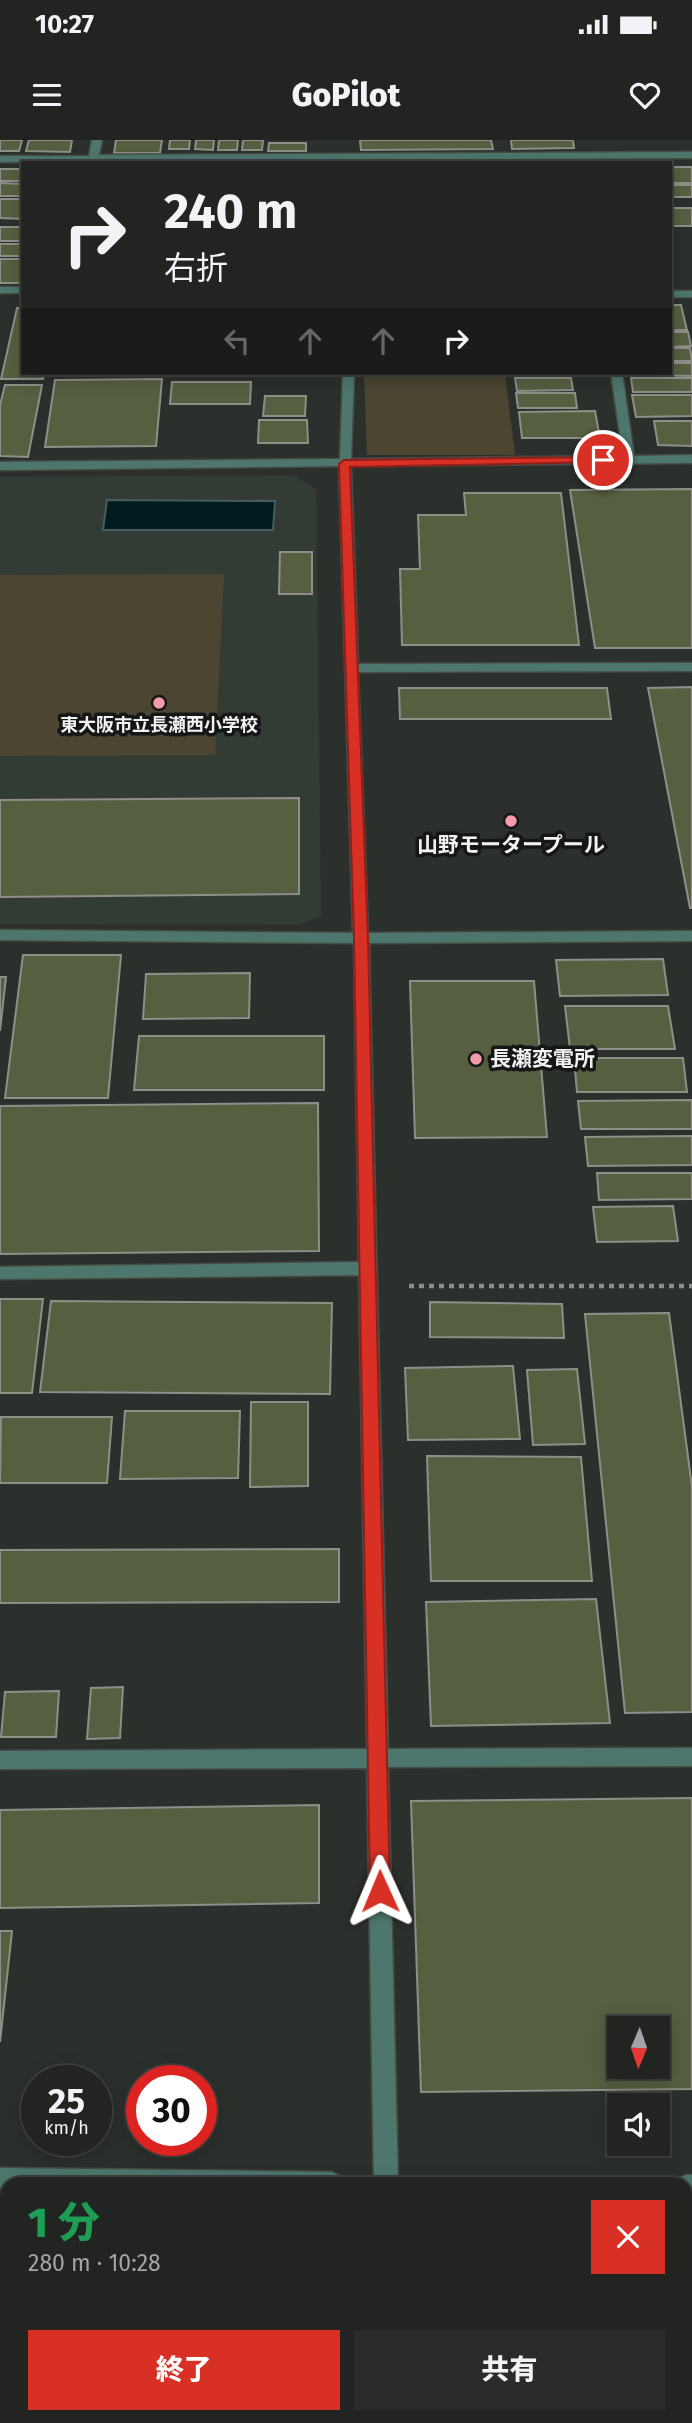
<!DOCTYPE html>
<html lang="ja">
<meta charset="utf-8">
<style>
:root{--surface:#212421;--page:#292c2a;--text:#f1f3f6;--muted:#a2a4a5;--line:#3e413f;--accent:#d93025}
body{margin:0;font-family:"Fira Sans","Noto Sans JP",sans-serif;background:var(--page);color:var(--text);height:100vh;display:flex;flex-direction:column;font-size:26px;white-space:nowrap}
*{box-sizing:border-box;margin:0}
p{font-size:23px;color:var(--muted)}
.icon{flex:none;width:38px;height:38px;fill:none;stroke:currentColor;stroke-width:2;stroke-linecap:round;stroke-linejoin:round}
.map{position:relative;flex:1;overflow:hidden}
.panel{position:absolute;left:0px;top:2037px;width:693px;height:247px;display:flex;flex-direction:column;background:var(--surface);border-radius:21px 21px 0 0;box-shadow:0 4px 18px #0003,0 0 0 2px var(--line)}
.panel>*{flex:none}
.top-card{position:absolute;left:21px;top:21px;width:651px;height:214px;border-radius:0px;box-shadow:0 4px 18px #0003,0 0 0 2px var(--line);background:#212421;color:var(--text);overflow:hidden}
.needle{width:46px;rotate:182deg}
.tools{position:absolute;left:607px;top:1876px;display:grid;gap:14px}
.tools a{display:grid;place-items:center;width:63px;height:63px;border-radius:0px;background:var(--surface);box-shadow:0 4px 18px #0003,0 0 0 2px var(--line);font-size:35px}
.speed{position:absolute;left:21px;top:1925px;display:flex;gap:14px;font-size:35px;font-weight:700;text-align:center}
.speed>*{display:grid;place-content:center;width:91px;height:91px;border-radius:50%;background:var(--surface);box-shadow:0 4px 18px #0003,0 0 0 2px var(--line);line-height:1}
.speed small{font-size:18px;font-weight:400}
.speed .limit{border:10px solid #d22;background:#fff;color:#111}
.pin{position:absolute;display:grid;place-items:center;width:60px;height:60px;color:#fff;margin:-30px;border:4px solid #fff;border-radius:50%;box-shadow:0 2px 7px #0007}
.me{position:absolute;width:77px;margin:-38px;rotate:359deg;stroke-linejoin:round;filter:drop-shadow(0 0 5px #0008)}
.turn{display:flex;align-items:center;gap:24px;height:147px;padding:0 28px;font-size:32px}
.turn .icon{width:91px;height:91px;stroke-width:2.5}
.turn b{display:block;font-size:49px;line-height:60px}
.lanes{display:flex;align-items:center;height:66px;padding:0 28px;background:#0003;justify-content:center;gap:35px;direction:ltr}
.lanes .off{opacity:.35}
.round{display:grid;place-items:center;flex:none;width:74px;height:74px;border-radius:0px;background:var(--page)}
.summary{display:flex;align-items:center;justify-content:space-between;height:119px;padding:0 28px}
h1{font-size:42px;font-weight:800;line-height:52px;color:#1e9e55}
.action{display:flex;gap:14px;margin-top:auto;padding:14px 28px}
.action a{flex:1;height:80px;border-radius:0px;background:var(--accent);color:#fff;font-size:28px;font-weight:800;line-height:80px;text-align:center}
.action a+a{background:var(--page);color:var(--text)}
.status{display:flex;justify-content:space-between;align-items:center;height:49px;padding:0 35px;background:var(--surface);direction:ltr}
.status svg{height:19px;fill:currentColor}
header{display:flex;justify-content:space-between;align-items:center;height:91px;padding:0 28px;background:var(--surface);font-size:32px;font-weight:800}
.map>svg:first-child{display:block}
.built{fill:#333c34}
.green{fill:#4b4532}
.water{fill:#001b1f;stroke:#485c5e;stroke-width:2}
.building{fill:#565f40;stroke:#8d8f89;stroke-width:2;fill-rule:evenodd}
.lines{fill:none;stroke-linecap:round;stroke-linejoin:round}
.minor-casing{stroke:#474b48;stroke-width:3}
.path{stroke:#8b8f8c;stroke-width:4.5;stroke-dasharray:5 5;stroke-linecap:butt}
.minor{fill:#4d776d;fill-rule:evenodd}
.route{fill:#d93025;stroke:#8d1f18;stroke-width:2}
.poi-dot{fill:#f39aab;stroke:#151716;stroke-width:2.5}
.labels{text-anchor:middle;stroke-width:7;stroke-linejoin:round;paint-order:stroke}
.far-poi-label{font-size:18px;font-weight:bold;fill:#f0f3f1;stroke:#151716}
.poi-label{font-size:21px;font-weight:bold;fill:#f0f3f1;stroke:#151716}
</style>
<div class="status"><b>10:27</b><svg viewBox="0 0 49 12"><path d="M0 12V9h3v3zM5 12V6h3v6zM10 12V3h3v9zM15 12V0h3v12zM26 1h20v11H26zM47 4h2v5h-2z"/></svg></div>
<header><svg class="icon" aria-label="menu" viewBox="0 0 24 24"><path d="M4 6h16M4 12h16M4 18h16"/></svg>GoPilot<svg class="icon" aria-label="heart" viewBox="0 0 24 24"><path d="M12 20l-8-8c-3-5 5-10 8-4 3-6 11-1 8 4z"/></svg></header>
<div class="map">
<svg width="692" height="2283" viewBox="0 0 692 2283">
<rect width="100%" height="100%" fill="#2c302c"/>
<!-- built -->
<polygon class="built" points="293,335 316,349 321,777 296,785 0,784 0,337"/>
<!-- green -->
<g class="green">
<polygon points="364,233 505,233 515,315 367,315"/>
<polygon points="224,434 215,615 0,616 0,435"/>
</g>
<!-- water -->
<polygon class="water" points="107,360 275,361 273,390 103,390"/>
<!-- building -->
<g class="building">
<polygon points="0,0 22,0 19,11 0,11"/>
<polygon points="29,0 72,0 70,12 26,11"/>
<polygon points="116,0 162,0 160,13 114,13"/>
<polygon points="170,0 190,0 189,9 169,9"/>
<polygon points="196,0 214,0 213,10 195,9"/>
<polygon points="219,0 238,0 237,10 218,10"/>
<polygon points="243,0 263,0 262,10 242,10"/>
<polygon points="360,0 491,0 493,9 361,10"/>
<polygon points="511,0 573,0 574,8 512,9"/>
<polygon points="269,3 306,3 306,11 268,11"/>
<rect x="670" y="27" width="22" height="16"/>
<rect x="0" y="29" width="23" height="12"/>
<polygon points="0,43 23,44 23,56 0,56"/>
<rect x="670" y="45" width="22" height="12"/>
<polygon points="0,59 23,59 23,79 0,78"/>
<rect x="670" y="68" width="22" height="18"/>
<rect x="0" y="87" width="23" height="14"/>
<rect x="0" y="104" width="23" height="12"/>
<polygon points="0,119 23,119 22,143 0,143"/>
<polygon points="670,165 681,165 687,190 670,190"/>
<polygon points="17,168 23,168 23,233 44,233 43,239 1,239"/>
<polygon points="670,192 688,192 691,206 670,207"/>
<polygon points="670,208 690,208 692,221 670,221"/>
<polygon points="670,223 692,223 692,236 629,235 629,233 670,233"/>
<polygon points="514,233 586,233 586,236 514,235"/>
<polygon points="515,238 571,238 573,250 517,251"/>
<polygon points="631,238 692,238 692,252 633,252"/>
<polygon points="162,239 156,306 45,307 55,240"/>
<polygon points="172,242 251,242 250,264 170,264"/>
<polygon points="5,245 42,245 28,317 0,316 0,265"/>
<polygon points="516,253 575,253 577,268 518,268"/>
<polygon points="632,255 692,255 692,276 636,277"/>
<polygon points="265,256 306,256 305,276 263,276"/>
<polygon points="595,271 600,298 522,298 519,272"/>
<polygon points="259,280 307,280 308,303 258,303"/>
<polygon points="654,281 692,281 692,306 658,305"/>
<polygon points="692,349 692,508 595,508 570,350"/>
<polygon points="464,353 561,353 579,505 402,505 400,429 420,429 418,375 466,375"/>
<polygon points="280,412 312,412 312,454 279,454"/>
<polygon points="692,547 692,768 690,768 648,548"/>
<polygon points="399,548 607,548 611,579 400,579"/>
<polygon points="299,658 299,754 0,757 0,660"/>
<polygon points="23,815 121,815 108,958 5,958"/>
<polygon points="663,819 668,855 560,856 556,820"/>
<polygon points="250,833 249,878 143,879 146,834"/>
<polygon points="0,837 6,837 0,891"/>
<polygon points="410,841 534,841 547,997 415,998"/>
<polygon points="565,866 668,866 675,909 570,909"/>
<polygon points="139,896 324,896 324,950 134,950"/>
<polygon points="574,918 683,918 687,952 577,952"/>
<polygon points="692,960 692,989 581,989 578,961"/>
<polygon points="318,963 319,1111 0,1114 0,966"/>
<polygon points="692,996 692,1025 588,1026 585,997"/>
<polygon points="597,1033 692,1033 692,1059 599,1060"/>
<polygon points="673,1066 678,1101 597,1102 593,1067"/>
<polygon points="0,1159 43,1159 32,1253 0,1253"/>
<polygon points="51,1161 332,1163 330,1254 40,1252"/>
<polygon points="430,1162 562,1164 564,1198 430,1197"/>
<polygon points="669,1173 692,1347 692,1572 625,1573 585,1174"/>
<polygon points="513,1226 520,1299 408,1300 405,1228"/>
<polygon points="577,1229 585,1304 533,1305 527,1230"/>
<polygon points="251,1262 308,1262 308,1346 250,1347"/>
<polygon points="125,1271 240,1271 238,1338 120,1339"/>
<polygon points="1,1277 112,1277 107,1343 0,1343"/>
<polygon points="427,1316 581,1317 592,1441 431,1441"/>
<polygon points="339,1409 339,1462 0,1463 0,1410"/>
<polygon points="596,1459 610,1583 431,1586 426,1462"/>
<polygon points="123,1547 120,1598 87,1599 91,1548"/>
<polygon points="59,1551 56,1597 1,1597 5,1552"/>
<path d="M692 1658V1949L421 1952 411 1661ZM620 1888H658V1927H620Z"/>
<polygon points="319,1665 319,1763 0,1768 0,1670"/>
<polygon points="0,1791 12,1791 0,1902"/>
<polygon points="686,2155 692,2155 692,2283 545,2283 545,2277 686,2277"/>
<polygon points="8,2277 84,2277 83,2283 8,2283"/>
<rect x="446" y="2277" width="76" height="6"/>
</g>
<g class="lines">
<!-- minor casing -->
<g class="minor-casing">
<g id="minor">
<polygon points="92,0 102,0 99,15 692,12 692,18 0,22 0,16 89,16"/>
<rect x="0" y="147" width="23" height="6"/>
<rect x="670" y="151" width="22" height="6"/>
<polygon points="343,233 354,233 351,319 623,316 611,233 622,233 634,316 692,315 692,323 351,326 358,524 692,523 692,531 358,532 368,793 692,791 692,801 369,803 388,1609 692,1608 692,1626 388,1627 398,2044 374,2044 367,1628 0,1629 0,1611 367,1609 359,1135 0,1139 0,1127 359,1122 354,803 0,800 0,790 353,793 339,326 0,330 0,322 340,319"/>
<polygon points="0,2028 332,2032 340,2036 344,2044 7,2044 7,2052 0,2052"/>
<polygon points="686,2035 692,2035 692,2059 686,2059 686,2044 675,2044 678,2039"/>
</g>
</g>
<!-- path -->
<polyline class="path" points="409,1146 692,1146"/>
<!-- minor -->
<use href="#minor" class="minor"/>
</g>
<!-- route -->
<polygon class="route" points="603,317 609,320 607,322 350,327 368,798 390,1751 387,1757 380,1760 373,1757 370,1751 354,798 339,324 344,320"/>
<!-- markers -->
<g class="poi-dot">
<circle cx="159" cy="563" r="7"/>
<circle cx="511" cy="681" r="7"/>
<circle cx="476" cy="919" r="7"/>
</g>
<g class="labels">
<!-- far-poi labels -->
<g class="far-poi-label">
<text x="159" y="591">東大阪市立長瀬西小学校</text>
</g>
<!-- poi labels -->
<g class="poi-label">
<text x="511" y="712">山野モータープール</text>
<text x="490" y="926" text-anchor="start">長瀬変電所</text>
</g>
</g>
</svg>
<div class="tools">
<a><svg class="needle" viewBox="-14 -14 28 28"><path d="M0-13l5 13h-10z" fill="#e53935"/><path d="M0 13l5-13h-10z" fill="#a2a4a5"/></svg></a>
<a><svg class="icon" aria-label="sound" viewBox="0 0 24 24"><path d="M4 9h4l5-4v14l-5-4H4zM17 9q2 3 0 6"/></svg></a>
</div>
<div class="speed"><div>25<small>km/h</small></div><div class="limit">30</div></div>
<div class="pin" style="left:603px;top:320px;background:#d93025"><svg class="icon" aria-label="arrive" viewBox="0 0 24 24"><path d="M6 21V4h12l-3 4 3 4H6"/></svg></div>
<svg class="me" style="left:380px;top:1751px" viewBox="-20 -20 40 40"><path d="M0-17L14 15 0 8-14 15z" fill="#d93025" stroke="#fff" stroke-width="4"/></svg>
<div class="top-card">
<div class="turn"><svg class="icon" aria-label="right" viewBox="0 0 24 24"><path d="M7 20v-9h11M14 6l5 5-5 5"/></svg><div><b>240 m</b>右折</div></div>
<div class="lanes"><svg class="icon off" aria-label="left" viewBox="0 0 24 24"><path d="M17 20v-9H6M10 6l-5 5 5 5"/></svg><svg class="icon off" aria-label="ahead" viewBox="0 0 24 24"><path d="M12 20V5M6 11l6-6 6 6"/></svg><svg class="icon off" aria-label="ahead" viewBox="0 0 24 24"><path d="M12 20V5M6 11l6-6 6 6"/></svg><svg class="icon" aria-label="right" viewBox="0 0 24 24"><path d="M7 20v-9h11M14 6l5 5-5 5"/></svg></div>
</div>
<section class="panel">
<div class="summary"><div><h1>1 分</h1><p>280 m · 10:28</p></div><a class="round" style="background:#d93025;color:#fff"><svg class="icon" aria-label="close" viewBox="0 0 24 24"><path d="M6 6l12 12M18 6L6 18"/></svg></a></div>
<div class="action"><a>終了</a><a>共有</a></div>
</section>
</div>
